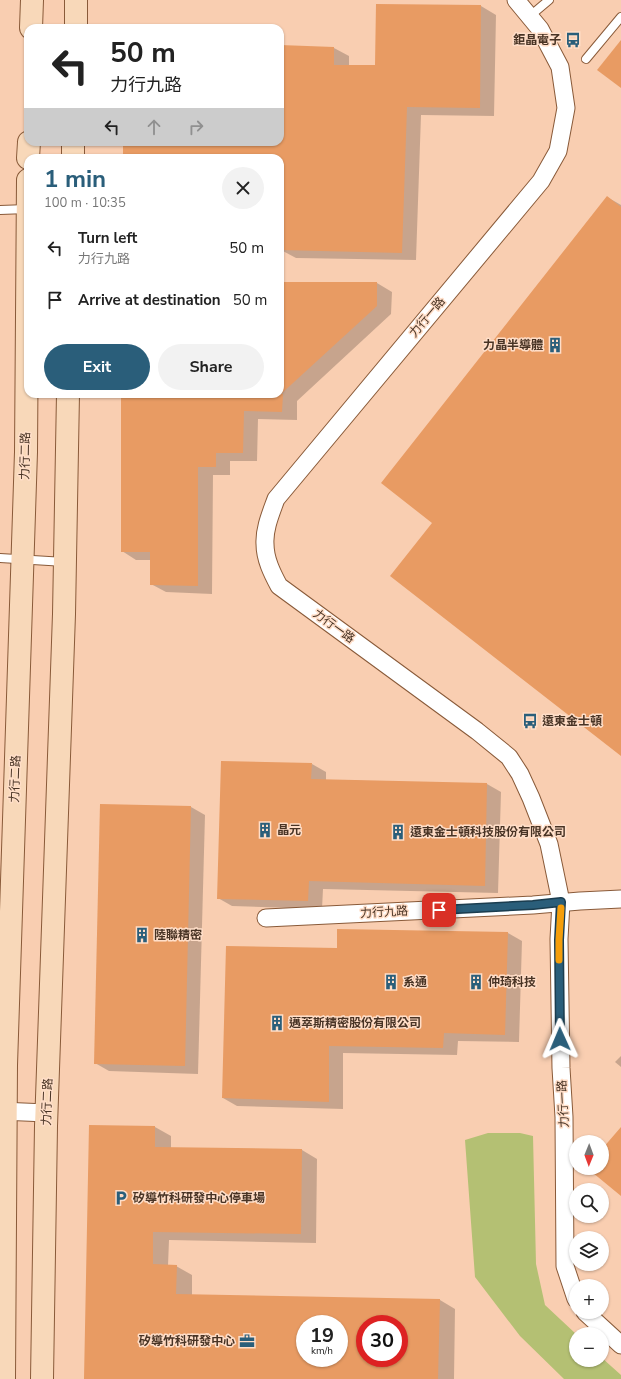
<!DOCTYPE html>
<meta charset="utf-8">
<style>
:root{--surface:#fff;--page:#f2f2f2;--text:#222;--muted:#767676;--accent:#2a5e7a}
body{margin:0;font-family:"Nunito Sans","Noto Sans TC",sans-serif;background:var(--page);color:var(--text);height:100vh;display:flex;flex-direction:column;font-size:15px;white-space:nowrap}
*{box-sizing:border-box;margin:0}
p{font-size:13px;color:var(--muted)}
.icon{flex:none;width:22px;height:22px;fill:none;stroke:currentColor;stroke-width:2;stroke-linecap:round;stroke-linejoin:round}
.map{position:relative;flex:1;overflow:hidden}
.drawer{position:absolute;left:24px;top:154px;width:260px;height:244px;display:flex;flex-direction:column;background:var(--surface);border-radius:12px;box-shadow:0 1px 3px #0004}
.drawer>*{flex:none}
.guide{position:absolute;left:24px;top:24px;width:260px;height:122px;border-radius:12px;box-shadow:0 1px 3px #0004;background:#fff;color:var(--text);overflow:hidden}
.needle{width:26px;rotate:181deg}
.tools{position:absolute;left:569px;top:1135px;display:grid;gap:8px}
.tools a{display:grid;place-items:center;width:40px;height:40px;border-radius:50%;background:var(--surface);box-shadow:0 1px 3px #0004;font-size:20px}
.speed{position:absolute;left:296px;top:1315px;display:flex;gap:8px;font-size:20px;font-weight:700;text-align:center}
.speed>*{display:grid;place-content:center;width:52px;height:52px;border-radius:50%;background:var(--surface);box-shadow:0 1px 3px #0004;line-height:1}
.speed small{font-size:10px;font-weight:400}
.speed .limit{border:6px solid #d22;background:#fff;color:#111}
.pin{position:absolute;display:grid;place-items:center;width:34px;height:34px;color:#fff;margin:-17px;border-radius:8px;box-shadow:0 2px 6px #0006}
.me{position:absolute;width:44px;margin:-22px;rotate:359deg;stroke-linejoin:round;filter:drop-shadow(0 0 3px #0008)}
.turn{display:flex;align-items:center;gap:14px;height:84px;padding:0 20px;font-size:18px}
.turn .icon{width:52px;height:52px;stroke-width:2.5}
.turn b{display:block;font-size:28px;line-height:34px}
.lanes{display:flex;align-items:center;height:38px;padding:0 20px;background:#0003;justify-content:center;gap:20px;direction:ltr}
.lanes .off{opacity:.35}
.round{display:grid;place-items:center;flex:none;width:42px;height:42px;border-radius:21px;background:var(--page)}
.headline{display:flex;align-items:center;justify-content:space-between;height:68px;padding:0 20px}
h1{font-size:24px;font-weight:700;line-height:30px;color:var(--accent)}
.action{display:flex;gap:8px;margin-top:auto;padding:8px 20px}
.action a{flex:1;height:46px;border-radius:24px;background:var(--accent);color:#fff;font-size:16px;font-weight:700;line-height:46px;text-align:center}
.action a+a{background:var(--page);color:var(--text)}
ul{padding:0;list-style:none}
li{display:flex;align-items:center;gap:12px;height:52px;padding:0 20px}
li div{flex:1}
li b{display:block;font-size:15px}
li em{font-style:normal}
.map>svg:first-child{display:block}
.green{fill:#b4c073}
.shadow{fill:#0003;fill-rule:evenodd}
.building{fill:#e89b63;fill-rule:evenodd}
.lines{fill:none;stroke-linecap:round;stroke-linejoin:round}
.lane-casing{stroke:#895a39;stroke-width:10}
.street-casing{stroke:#895a39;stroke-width:19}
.secondary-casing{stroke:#895a39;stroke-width:24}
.lane{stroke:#fff;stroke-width:8}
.street{stroke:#fff;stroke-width:17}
.secondary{stroke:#f8d8b9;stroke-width:22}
.route-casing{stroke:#1b3d4f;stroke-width:10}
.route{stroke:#2a5e7a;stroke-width:7}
.slow{stroke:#f59e0b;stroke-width:7}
.labels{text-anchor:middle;stroke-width:3;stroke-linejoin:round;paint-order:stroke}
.poi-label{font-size:12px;font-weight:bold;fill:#483324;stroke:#ffdec8;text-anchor:start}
.street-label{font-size:12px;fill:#483324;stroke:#ffdec8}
</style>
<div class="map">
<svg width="621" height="1379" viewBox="0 0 621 1379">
<rect width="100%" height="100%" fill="#f9ceb1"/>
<!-- green -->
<polygon class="green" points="488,1133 520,1133 533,1136 536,1264 545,1305 576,1334 576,1360 602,1360 602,1358 621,1375 621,1379 564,1379 520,1336 475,1277 465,1140"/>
<!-- shadow -->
<g class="shadow">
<polygon points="377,5 481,6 496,15 494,116 421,115 416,260 296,258 281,250 280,158 124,158 124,142 280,142 280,46 334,48 349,56 349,66 376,66"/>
<polygon points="607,197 621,205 621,755 433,523"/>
<polygon points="280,283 377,283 392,292 391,314 297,401 297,420 258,419 257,461 230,461 230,475 213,475 212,594 166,592 151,584 151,560 136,560 122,551 122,394 280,394"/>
<polygon points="312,764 326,772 326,780 487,784 501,792 498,893 323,889 322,909 232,906 218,898"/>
<polygon points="191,807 205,815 198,1074 109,1071 95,1063"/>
<polygon points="508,933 522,941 519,1042 458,1041 457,1055 343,1053 343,1109 237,1106 223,1098 338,949"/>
<polygon points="621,1056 621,1067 615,1062"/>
<path d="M90 1126 155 1127 171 1136V1148L302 1150 317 1159 316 1243 169 1240 168 1266H176L192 1275V1296L440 1300 455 1309 454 1379H85ZM305 1324H339V1358H305ZM365 1324H399V1358H365Z"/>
</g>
<!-- building -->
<g class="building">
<polygon points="376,4 481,5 480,108 407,107 402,253 280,250 280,158 123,158 123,142 280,142 280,45 334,47 334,65 375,65"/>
<polygon points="621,40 621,88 597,70"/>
<polygon points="607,196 621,207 621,756 390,576 432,523 381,483"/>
<polygon points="280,282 377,282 377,306 281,394 283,394 282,412 244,411 243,453 216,453 216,467 198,467 198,586 150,585 150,552 121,552 121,394 280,394"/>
<polygon points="221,761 312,763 311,779 487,783 485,886 309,881 308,901 217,899"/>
<polygon points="100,804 191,806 185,1066 94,1064"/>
<polygon points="337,929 508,932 505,1035 444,1033 443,1048 329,1046 329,1102 222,1098 226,946 337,948"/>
<path d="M89 1125 155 1126V1147L302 1149 301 1234 153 1232V1264L177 1265 176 1294 440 1299 438 1379H84ZM305 1324H339V1358H305ZM365 1324H399V1358H365Z"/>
<polygon points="621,1127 621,1196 587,1168 602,1168 602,1149"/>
</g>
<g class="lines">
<!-- lane casing -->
<g class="lane-casing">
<g id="lane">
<polyline points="530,16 549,0"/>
<polyline points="586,59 621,17"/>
<polyline points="0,210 27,209"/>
<polyline points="0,558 65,562"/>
</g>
</g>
<!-- street casing -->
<g class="street-casing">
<g id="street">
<path d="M516 0 540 29 560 67 566 108 558 151 541 181 276 499C271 513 264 529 265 544 265 559 272 573 279 586L477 731 509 757 520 774 531 798 549 844 561 902 559 939 561 1068 564 1117 565 1266 576 1299"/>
<polyline points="266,918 533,905 580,901 621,899"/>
<polyline points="0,1111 47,1113"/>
<polyline points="585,1312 621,1345"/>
</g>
</g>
<!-- secondary casing -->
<g class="secondary-casing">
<g id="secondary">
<polyline points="31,28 32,0"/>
<polyline points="76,28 76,0"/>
<polyline points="28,158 29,142"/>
<polyline points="73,158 73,142"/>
<polyline points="4,1379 6,1065 26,452 28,180"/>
<polyline points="42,1379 46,1126 64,614 68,394"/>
</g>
</g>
<!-- lane -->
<use href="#lane" class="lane"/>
<!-- street -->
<use href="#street" class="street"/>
<!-- secondary -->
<use href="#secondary" class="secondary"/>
</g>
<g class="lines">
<!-- route casing -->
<g class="route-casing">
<polyline id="route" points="439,910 533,905 561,902 559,940 560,1039"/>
</g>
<!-- route -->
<use href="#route" class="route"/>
<!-- slow -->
<polyline class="slow" points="559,960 559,940 561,908"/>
</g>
<!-- icons -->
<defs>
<g id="bus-bare" transform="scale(1.2)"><path d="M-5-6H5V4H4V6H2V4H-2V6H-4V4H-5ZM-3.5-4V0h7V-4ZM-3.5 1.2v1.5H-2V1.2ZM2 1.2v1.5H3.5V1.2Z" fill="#2a5e7a" stroke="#ffdec8" stroke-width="2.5" paint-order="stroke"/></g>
<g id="building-bare" transform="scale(1.2)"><path d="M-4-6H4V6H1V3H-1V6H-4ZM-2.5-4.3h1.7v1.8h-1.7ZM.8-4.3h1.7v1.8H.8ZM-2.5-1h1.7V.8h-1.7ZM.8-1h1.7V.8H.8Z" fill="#2a5e7a" stroke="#ffdec8" stroke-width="2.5" paint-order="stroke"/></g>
<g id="parking-bare" transform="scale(1.2)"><path d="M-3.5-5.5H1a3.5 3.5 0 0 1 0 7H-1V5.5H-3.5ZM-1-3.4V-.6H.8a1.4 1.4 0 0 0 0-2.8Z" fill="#2a5e7a" stroke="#ffdec8" stroke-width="2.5" paint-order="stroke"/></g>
<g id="office-bare" transform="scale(1.2)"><path d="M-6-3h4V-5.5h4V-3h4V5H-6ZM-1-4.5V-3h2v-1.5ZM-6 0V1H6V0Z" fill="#2a5e7a" stroke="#ffdec8" stroke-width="2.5" paint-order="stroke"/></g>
</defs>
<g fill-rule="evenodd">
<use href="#bus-bare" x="573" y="40"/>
<use href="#building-bare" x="555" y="345"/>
<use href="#bus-bare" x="530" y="721"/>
<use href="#building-bare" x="265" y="830"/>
<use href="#building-bare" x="398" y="832"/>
<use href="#building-bare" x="142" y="935"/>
<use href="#building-bare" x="391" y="982"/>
<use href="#building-bare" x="476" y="982"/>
<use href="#building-bare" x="277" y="1023"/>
<use href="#parking-bare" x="121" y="1198"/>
<use href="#office-bare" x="247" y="1341"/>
</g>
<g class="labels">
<!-- poi labels -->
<g class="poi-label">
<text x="561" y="44" text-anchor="end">鉅晶電子</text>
<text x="543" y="349" text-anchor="end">力晶半導體</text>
<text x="542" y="725">遠東金士頓</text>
<text x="277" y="834">晶元</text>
<text x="410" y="836">遠東金士頓科技股份有限公司</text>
<text x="154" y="939">陸聯精密</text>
<text x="403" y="986">系通</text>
<text x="488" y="986">仲琦科技</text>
<text x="289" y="1027">邁萃斯精密股份有限公司</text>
<text x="133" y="1202">矽導竹科研發中心停車場</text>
<text x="235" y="1345" text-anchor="end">矽導竹科研發中心</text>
</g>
<!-- street labels -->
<g class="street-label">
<text transform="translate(427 317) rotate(-50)" y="4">力行一路</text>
<text transform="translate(25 456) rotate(-89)" y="4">力行二路</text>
<text transform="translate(334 626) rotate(36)" y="4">力行一路</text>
<text transform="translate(15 779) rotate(-88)" y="4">力行二路</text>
<text transform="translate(384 912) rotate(-3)" y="4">力行九路</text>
<text transform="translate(47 1102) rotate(-88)" y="4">力行二路</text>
<text transform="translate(563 1104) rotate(-93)" y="4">力行一路</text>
</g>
</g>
</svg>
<div class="tools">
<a><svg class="needle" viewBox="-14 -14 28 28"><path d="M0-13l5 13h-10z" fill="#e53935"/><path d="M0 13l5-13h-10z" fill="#767676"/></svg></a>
<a><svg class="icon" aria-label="search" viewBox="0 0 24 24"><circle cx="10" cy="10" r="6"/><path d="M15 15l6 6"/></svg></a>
<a><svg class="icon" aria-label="layers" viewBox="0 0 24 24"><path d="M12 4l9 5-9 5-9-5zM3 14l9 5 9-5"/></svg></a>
<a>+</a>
<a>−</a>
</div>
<div class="speed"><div>19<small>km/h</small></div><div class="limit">30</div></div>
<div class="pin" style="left:439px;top:910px;background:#d93025"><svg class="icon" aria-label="arrive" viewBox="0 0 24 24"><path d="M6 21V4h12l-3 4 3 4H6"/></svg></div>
<svg class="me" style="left:560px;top:1039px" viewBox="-20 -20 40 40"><path d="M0-17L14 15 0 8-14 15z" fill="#2a5e7a" stroke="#fff" stroke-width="4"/></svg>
<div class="guide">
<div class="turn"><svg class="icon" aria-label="left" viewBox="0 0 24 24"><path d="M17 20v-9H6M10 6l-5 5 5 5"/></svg><div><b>50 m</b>力行九路</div></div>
<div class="lanes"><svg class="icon" aria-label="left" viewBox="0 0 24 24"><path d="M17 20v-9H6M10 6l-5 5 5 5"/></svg><svg class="icon off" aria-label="ahead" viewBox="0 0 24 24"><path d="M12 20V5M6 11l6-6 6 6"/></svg><svg class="icon off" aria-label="right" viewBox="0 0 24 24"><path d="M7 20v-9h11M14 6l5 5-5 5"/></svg></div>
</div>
<section class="drawer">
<div class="headline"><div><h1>1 min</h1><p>100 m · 10:35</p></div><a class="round"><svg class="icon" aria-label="close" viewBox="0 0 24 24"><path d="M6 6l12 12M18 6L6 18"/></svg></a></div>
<ul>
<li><svg class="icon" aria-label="left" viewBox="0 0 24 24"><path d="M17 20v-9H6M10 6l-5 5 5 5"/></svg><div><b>Turn left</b><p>力行九路</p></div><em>50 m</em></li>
<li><svg class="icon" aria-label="arrive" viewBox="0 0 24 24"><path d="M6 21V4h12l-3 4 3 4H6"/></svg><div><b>Arrive at destination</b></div><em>50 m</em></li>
</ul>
<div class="action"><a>Exit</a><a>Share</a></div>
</section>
</div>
